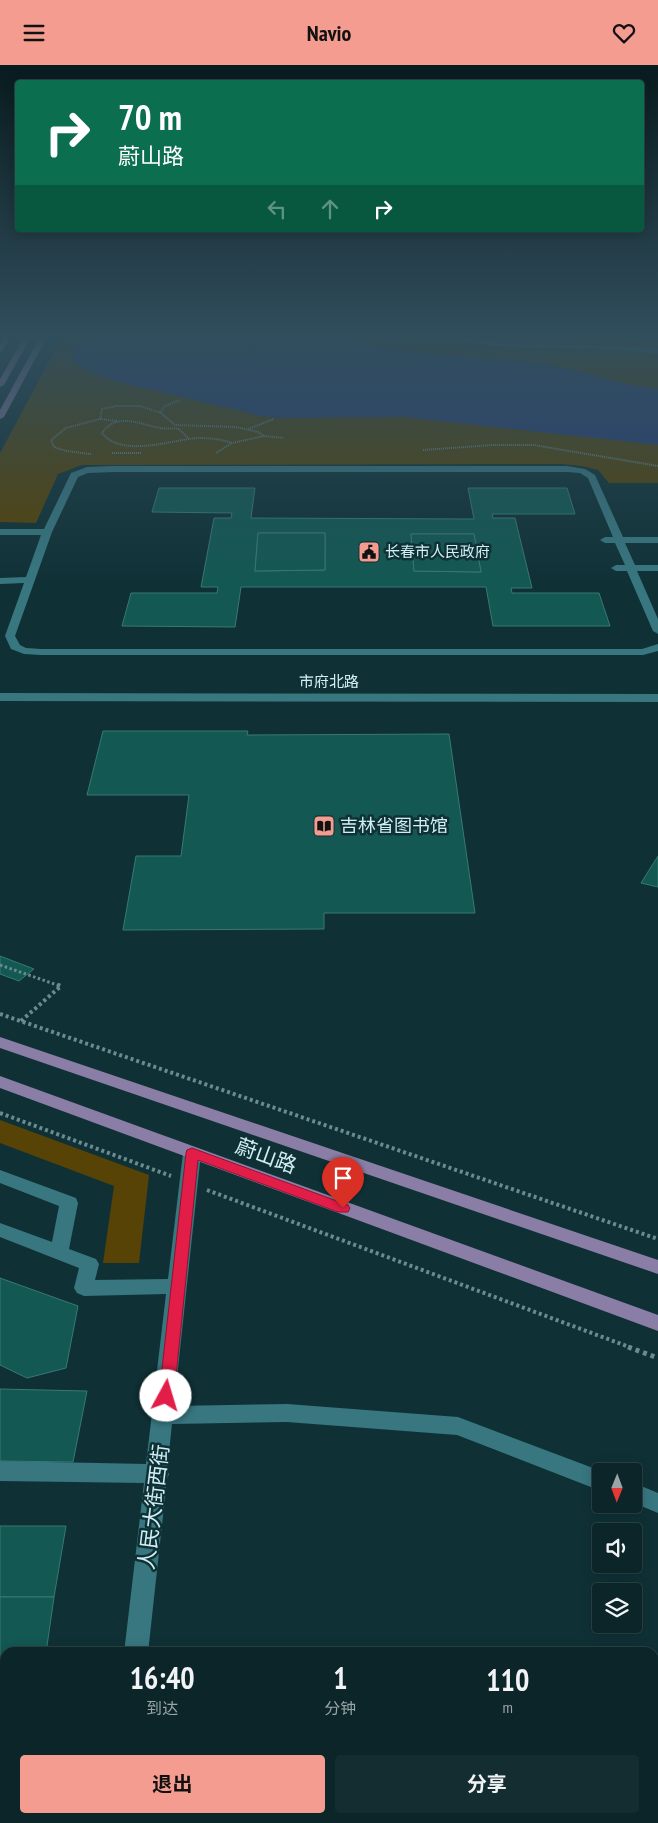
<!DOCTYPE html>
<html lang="zh">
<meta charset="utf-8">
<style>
:root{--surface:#0b2528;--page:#142d30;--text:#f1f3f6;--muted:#9aa5a8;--line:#2b4245;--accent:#f59c91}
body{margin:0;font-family:"PT Sans Narrow","Noto Sans SC",sans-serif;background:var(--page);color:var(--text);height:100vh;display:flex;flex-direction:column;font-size:19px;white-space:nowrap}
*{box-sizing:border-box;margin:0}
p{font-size:16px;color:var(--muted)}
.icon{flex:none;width:28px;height:28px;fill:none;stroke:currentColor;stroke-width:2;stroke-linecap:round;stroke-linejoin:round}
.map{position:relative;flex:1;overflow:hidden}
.side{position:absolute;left:0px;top:1582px;width:659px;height:176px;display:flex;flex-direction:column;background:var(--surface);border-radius:15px 15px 0 0;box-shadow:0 2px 12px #0003,0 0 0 1px var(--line)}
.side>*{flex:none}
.guide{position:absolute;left:15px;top:15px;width:629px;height:152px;border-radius:5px;box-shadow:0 2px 12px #0003,0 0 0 1px var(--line);background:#0b6e4f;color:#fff;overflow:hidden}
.needle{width:32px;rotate:181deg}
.buttons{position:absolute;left:592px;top:1398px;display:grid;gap:10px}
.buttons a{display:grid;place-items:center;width:50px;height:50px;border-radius:5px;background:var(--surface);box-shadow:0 2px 12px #0003,0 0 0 1px var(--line);font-size:25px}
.pin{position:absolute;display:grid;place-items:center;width:42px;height:42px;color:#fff;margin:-51px -21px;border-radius:50% 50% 50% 0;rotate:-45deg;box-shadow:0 0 5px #0007}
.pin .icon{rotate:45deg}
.me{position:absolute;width:55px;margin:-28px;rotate:6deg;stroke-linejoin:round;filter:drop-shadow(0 0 4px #0008)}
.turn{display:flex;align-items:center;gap:18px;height:105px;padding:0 20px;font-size:22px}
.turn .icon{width:65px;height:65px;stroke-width:2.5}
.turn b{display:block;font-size:35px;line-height:42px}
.lanes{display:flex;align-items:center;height:48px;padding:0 20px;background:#0003;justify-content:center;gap:25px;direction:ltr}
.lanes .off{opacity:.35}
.eta{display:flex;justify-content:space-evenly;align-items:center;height:85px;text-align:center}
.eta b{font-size:30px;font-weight:700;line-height:35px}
.cta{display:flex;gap:10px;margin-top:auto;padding:10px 20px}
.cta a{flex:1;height:58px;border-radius:5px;background:var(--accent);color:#111;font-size:20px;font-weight:700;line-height:58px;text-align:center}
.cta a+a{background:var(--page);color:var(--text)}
header{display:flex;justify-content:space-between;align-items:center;height:65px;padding:0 20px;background:var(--accent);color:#111;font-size:22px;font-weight:700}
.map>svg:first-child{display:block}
.green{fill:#574305}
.water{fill:#2b3e79}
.building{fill:#135853;stroke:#397973;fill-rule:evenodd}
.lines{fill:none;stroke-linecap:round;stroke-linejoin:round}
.path-far3{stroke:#6a8b90;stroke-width:2;stroke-dasharray:1 1;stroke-linecap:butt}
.path-far2{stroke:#6a8b90;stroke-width:3;stroke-dasharray:2.5 2.5;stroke-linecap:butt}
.path-far1{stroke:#6a8b90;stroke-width:4;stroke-dasharray:3 3;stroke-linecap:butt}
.path{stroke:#6a8b90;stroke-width:5;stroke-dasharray:4 4;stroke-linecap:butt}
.minor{fill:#387780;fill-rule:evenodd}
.major{fill:#8a7ea6;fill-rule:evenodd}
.route{fill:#e11d48;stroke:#92132f}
.labels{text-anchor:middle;stroke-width:5;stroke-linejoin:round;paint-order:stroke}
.far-poi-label{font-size:15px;fill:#d0eff4;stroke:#0f3136;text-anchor:start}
.far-street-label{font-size:15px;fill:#d0eff4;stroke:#0f3136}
.poi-label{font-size:18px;fill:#d0eff4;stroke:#0f3136;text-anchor:start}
.near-street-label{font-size:21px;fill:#d0eff4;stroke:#0f3136}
</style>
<header><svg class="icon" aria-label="menu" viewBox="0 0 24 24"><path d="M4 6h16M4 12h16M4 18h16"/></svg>Navio<svg class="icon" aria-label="heart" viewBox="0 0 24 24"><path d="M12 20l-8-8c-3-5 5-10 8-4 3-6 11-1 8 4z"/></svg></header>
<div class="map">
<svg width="658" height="1758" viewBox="0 0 658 1758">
<rect width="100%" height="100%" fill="#0f3136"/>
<!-- green -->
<g class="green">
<polygon points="62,272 658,272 658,418 609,418 598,405 581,401 562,399 82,400 58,409 36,458 0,457 0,388"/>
<polygon points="0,1055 149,1110 139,1198 103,1198 114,1121 0,1078"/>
</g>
<!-- water -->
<path class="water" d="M82 272H347C413 294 482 290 550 300 586 306 622 321 658 324V380L404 352 280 353 261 351 111 315 86 305 76 298 72 292Z"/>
<!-- building -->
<g class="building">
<path d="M159 423H255L251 453 474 454 468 423H567L575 449H492L493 453H515L532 523H511L512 528H599L610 561H493L486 522H241L235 562 122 561 131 528H217L218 522H201L214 453H231L232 448 152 447ZM258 468H325V505L255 506ZM411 469H474L481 507 414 506Z"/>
<polygon points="258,468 325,468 325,505 255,506"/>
<polygon points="411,469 474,469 481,507 414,506"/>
<polygon points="103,666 248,666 247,670 449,669 475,848 324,848 324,864 123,865 136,791 181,791 189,730 87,730"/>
<polygon points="658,791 658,822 641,818"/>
<polygon points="0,891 34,904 19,916 0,909"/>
<polygon points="0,1213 78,1241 66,1303 27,1313 0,1300"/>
<polygon points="0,1324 87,1326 73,1397 0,1396"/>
<polygon points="0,1461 66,1461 54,1532 0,1532"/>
<polygon points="0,1532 54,1532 46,1588 5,1588 5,1754 20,1754 19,1758 0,1758"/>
</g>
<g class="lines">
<!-- path-far3 -->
<g class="path-far3">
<polyline points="160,348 165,341 180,335"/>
<polyline points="100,354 117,356"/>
<polyline points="248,364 274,354"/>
<path d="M189 374 179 364C173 363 166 364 160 363 140 359 116 347 102 368 122 393 170 375 198 373 210 373 221 374 232 378"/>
<polyline points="423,385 492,380 534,380 658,401"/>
<polyline points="112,388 141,388"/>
<polyline points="216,388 232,378 264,371"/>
<polyline points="91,389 66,386 54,382 51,375 66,363 100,354 102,344 116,341 140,341 161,348 175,360 236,362 258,367 264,371 284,373"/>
</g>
<!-- path-far2 -->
<polyline class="path-far2" points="0,900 60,921"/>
<!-- path-far1 -->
<g class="path-far1">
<polyline points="0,949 658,1174"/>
<polyline points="21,956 61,921 56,919"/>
<polyline points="0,1048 171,1111"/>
<polyline points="207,1125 632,1283"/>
</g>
<!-- path -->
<polyline class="path" points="628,1282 658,1293"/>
<!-- minor -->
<g class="minor">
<path d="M444 272C465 272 484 277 505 278 556 280 607 280 658 284V288L598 284 502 282Z"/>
<polygon points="114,401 567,401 585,404 595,410 623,472 658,472 658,478 625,478 635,500 658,500 658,506 637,506 658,554 658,569 653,566 627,506 616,506 611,503 616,500 625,500 615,478 605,478 600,475 605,472 613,472 588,413 580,408 567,407 114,407 88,408 78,412 52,467 15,571 20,580 26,583 41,584 642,584 658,579 658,586 643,590 41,590 24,589 11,584 5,571 24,518 0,519 0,513 26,512 41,470 0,470 0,464 44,464 71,408 87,402"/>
<polygon points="0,628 658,629 658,637 0,636"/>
<polygon points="192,1082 198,1084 201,1088 174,1341 287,1339 458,1352 601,1406 601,1426 457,1370 287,1357 172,1359 167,1406 169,1409 167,1414 148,1588 124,1588 144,1418 0,1416 0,1396 146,1399 166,1229 84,1231 77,1228 74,1223 79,1203 0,1172 0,1158 52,1177 59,1141 0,1118 0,1105 76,1133 78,1138 69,1184 96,1194 99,1199 95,1215 168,1214 183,1088 186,1084"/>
<polygon points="634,1418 658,1428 658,1448 634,1438"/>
<polygon points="104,1754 130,1754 129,1758 103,1758"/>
</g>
<!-- major -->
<g class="major">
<polygon points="4,272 11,272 2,286 0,287 0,279"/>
<polygon points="24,272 31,272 4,320 0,322 0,314"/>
<polygon points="40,272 47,272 4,352 0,354 0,345"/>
<polygon points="0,972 658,1195 658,1209 0,983"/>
<polygon points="0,1011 658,1250 658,1266 0,1023"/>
</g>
</g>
<!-- sky -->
<linearGradient id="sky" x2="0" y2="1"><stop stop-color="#081b1e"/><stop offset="0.52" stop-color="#314e5d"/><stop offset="1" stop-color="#314e5d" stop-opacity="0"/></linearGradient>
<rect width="658" height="519" fill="url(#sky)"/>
<!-- route -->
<polygon class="route" points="192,1083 348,1140 350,1143 348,1147 338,1147 198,1095 174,1331 172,1336 166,1338 161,1336 159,1331 186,1088 187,1085"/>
<!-- icons -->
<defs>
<g id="civic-square" transform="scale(1.125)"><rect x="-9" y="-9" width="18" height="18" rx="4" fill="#f59c91" stroke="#0f3136"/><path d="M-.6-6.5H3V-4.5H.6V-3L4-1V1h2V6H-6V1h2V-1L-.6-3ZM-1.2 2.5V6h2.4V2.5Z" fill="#111"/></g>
<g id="library-square" transform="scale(1.125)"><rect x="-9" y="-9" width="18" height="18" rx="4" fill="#f59c91" stroke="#0f3136"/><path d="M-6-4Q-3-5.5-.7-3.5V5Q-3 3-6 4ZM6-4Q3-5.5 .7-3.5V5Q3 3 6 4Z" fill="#111"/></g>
</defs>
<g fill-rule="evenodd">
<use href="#civic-square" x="369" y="487"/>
<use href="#library-square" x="324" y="761"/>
</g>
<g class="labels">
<!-- far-poi labels -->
<g class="far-poi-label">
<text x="385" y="492">长春市人民政府</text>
</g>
<!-- far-street labels -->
<g class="far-street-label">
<text x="329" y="622">市府北路</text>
</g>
<!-- poi labels -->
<g class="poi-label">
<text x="340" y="767">吉林省图书馆</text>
</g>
<!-- near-street labels -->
<g class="near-street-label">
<text transform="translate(266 1091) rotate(20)" y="7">蔚山路</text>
<text transform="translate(154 1442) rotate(-83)" y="7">人民大街西街</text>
</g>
</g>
</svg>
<div class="buttons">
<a><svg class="needle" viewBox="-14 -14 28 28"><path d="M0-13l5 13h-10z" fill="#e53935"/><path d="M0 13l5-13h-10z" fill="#9aa5a8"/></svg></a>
<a><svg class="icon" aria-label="sound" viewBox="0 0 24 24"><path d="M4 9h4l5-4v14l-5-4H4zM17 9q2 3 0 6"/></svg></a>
<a><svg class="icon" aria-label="layers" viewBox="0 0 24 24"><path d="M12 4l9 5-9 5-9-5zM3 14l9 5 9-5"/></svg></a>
</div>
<div class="pin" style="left:343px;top:1143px;background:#d93025"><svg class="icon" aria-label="arrive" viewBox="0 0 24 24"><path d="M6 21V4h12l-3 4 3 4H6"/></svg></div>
<svg class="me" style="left:166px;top:1331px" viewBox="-20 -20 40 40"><circle r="19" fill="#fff"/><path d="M0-13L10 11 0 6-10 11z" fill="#e11d48"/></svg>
<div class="guide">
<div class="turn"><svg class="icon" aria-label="right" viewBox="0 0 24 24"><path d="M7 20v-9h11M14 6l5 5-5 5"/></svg><div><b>70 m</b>蔚山路</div></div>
<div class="lanes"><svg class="icon off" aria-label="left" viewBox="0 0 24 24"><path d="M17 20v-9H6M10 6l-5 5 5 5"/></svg><svg class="icon off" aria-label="ahead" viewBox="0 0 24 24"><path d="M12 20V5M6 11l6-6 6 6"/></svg><svg class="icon" aria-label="right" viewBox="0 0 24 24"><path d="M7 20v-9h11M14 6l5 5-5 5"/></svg></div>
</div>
<section class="side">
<div class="eta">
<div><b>16:40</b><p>到达</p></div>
<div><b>1</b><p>分钟</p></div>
<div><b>110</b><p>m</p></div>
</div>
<div class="cta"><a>退出</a><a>分享</a></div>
</section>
</div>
